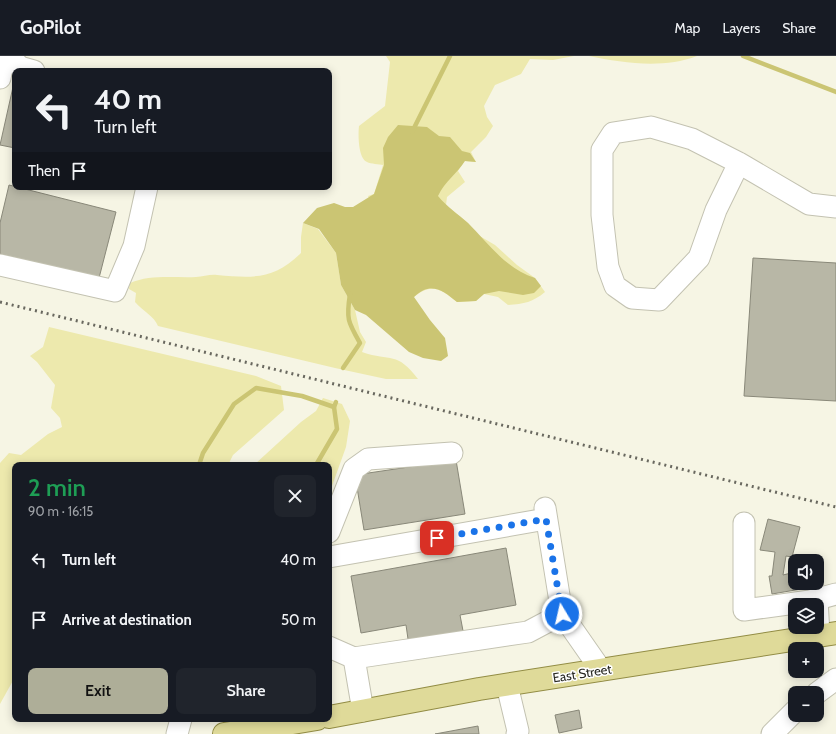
<!DOCTYPE html>
<meta charset="utf-8">
<style>
:root{--surface:#171b24;--page:#20242c;--text:#f1f3f6;--muted:#9ea1a6;--line:#363941;--accent:#aeae98}
body{margin:0;font-family:Cabin,sans-serif;background:var(--page);color:var(--text);height:100vh;display:flex;flex-direction:column;font-size:15px;white-space:nowrap}
*{box-sizing:border-box;margin:0}
p{font-size:13px;color:var(--muted)}
.icon{flex:none;width:22px;height:22px;fill:none;stroke:currentColor;stroke-width:2;stroke-linecap:round;stroke-linejoin:round}
.map{position:relative;flex:1;overflow:hidden}
.drawer{position:absolute;left:12px;top:406px;width:320px;height:260px;display:flex;flex-direction:column;background:var(--surface);border-radius:8px;box-shadow:0 2px 10px #0003}
.drawer>*{flex:none}
.top-card{position:absolute;left:12px;top:12px;width:320px;height:122px;border-radius:8px;box-shadow:0 2px 10px #0003;background:#171b24;color:var(--text);overflow:hidden}
.fabs{position:absolute;left:788px;top:498px;display:grid;gap:8px}
.fabs a{display:grid;place-items:center;width:36px;height:36px;border-radius:8px;background:var(--surface);box-shadow:0 2px 10px #0003;font-size:20px}
.pin{position:absolute;display:grid;place-items:center;width:34px;height:34px;color:#fff;margin:-17px;border-radius:8px;box-shadow:0 2px 6px #0006}
.me{position:absolute;width:44px;margin:-22px;rotate:351deg;stroke-linejoin:round;filter:drop-shadow(0 0 3px #0008)}
.turn{display:flex;align-items:center;gap:14px;height:84px;padding:0 16px;font-size:18px}
.turn .icon{width:52px;height:52px;stroke-width:2.5}
.turn b{display:block;font-size:28px;line-height:34px}
.then{display:flex;align-items:center;height:38px;padding:0 16px;background:#0003;gap:8px;font-size:15px}
.round{display:grid;place-items:center;flex:none;width:42px;height:42px;border-radius:8px;background:var(--page)}
.headline{display:flex;align-items:center;justify-content:space-between;height:68px;padding:0 16px}
h1{font-size:24px;font-weight:600;line-height:30px;color:#1e9e55}
.primary-button{display:flex;gap:8px;margin-top:auto;padding:8px 16px}
.primary-button a{flex:1;height:46px;border-radius:8px;background:var(--accent);color:#111;font-size:16px;font-weight:600;line-height:46px;text-align:center}
.primary-button a+a{background:var(--page);color:var(--text)}
ul{padding:0;list-style:none}
li{display:flex;align-items:center;gap:12px;height:60px;padding:0 16px}
li div{flex:1}
li b{display:block;font-size:15px}
li em{font-style:normal}
header{display:flex;align-items:center;gap:24px;box-sizing:border-box;height:56px;padding:0 20px;background:var(--surface);border-bottom:1px solid var(--line)}
header strong{font-size:19px}
nav{display:flex;gap:22px;margin-inline-start:auto;font-size:14px}
.map>svg:first-child{display:block}
.green{fill:#ede9ad}
.water{fill:#cbc573}
.lines{fill:none;stroke-linecap:round;stroke-linejoin:round}
.stream{stroke:#cbc573;stroke-width:4.5}
.building{fill:#b8b7a6;stroke:#898879}
.minor-casing{stroke:#c3c2b1;stroke-width:23}
.major-casing{stroke:#928c44;stroke-width:24}
.minor{stroke:#fff;stroke-width:21}
.major{stroke:#dfda99;stroke-width:22}
.rail{stroke:#69685f;stroke-width:3;stroke-dasharray:2 4;stroke-linecap:butt}
.route{stroke:#1a73e8;stroke-width:7;stroke-dasharray:0 12.6}
.labels{text-anchor:middle;stroke-width:3;stroke-linejoin:round;paint-order:stroke}
.street-label{font-size:13px;fill:#292923;stroke:#fff}
</style>
<header>
<strong>GoPilot</strong>
<nav><a>Map</a><a>Layers</a><a>Share</a></nav>
</header>
<div class="map">
<svg width="836" height="678" viewBox="0 0 836 678">
<rect width="100%" height="100%" fill="#f6f5e4"/>
<!-- green -->
<g class="green">
<path d="M386 0H574L553 4 530 3 521 18 495 29 484 50 487 61 493 70 486 81 471 96 476 106 464 105 458 115 465 126 447 141 446 149 468 167 478 179 495 189 517 209 535 222 545 236C533 246 524 248 508 249L498 241 484 238 476 245 457 246C442 234 432 226 414 241L368 140 374 138 383 109C379 108 371 108 367 106 358 102 358 78 359 70L385 50 390 6Z"/>
<path d="M589 0H697C663 13 623 7 589 0Z"/>
<path d="M303 167 318 173 336 197 341 229 355 254 360 276 366 286 362 296C391 306 397 295 418 323H386L335 312 158 270C154 260 143 255 135 246L136 237 129 233 130 227C151 218 174 222 196 221 203 221 210 218 217 219 253 222 274 224 301 197V181Z"/>
<polygon points="49,271 256,320 281,330 284,354 233,399 228,409 15,409 15,621 0,648 0,407 9,397 21,399 48,378 62,371 60,362 51,352 55,329 37,306 30,300 43,291"/>
<polygon points="323,342 342,348 350,365 346,391 332,430 329,434 329,409 254,409 301,366 316,355"/>
</g>
<!-- water -->
<path class="water" d="M398 69 427 71 439 80 450 81 462 95 470 97 476 106 465 105C457 118 445 125 438 140 447 151 458 158 468 167 489 188 506 213 535 222L541 230 534 237 523 239 499 235 484 238 476 245 457 246C443 234 430 225 414 241L430 264 445 282 448 300 441 305 423 302 409 296 366 259 355 254 341 229 336 197 319 173 303 167 317 152 334 147 345 151H353L374 138 384 109 383 92 388 81Z"/>
<g class="lines">
<!-- stream -->
<g class="stream">
<polyline points="743,0 836,36"/>
<polyline points="412,76 450,0"/>
<path d="M343 312 360 287C348 266 346 263 350 238"/>
<polyline points="199,409 203,397 234,348 256,332 302,340 334,351"/>
<polyline points="316,409 337,373 334,351 336,346"/>
</g>
</g>
<!-- building -->
<g class="building">
<polygon points="15,22 15,92 0,89"/>
<polygon points="9,129 116,156 99,222 0,198 0,167"/>
<polygon points="753,202 836,207 836,345 744,340"/>
<polygon points="456,404 465,458 364,474 355,419"/>
<polygon points="768,463 800,471 792,501 786,500 783,519 795,516 795,527 806,527 807,532 772,538 769,520 772,520 775,496 760,494"/>
<polygon points="506,492 516,549 460,559 464,580 409,590 406,569 361,577 351,520"/>
<polygon points="579,654 582,672 559,677 555,659"/>
<polygon points="31,663 44,663 31,665"/>
<polygon points="478,670 479,678 435,678"/>
</g>
<g class="lines">
<!-- minor casing -->
<g class="minor-casing">
<g id="minor">
<polyline points="9,0 20,11 34,15"/>
<polyline points="0,22 4,0"/>
<polyline points="739,107 716,154 699,202 659,244 632,242 615,230 608,211 602,159 602,94 613,77 651,71 692,83 739,107 809,148 836,151"/>
<polyline points="0,209 115,235 134,190 147,131"/>
<polyline points="545,452 562,558"/>
<polyline points="744,467 744,554 810,545 836,538"/>
<polyline points="329,476 354,413 368,403 452,397"/>
<polyline points="329,501 546,463"/>
<polyline points="817,543 819,579"/>
<polyline points="329,591 354,602"/>
<polyline points="507,629 518,675 517,678"/>
<polyline points="817,637 836,623"/>
<polyline points="363,655 354,602 528,576 562,558 601,614"/>
<polyline points="177,678 181,663"/>
<polyline points="772,678 795,655"/>
</g>
</g>
<!-- major casing -->
<g class="major-casing">
<g id="major">
<polyline points="329,661 479,633 836,577"/>
<polyline points="224,678 317,663"/>
</g>
</g>
<!-- minor -->
<use href="#minor" class="minor"/>
<!-- major -->
<use href="#major" class="major"/>
<!-- rail -->
<polyline class="rail" points="0,246 836,451"/>
</g>
<g class="lines">
<!-- route -->
<polyline class="route" points="437,482 546,463 562,558"/>
</g>
<g class="labels">
<!-- street labels -->
<g class="street-label">
<text transform="translate(582 617) rotate(-9)" y="5">East Street</text>
</g>
</g>
</svg>
<div class="fabs">
<a><svg class="icon" aria-label="sound" viewBox="0 0 24 24"><path d="M4 9h4l5-4v14l-5-4H4zM17 9q2 3 0 6"/></svg></a>
<a><svg class="icon" aria-label="layers" viewBox="0 0 24 24"><path d="M12 4l9 5-9 5-9-5zM3 14l9 5 9-5"/></svg></a>
<a>+</a>
<a>−</a>
</div>
<div class="pin" style="left:437px;top:482px;background:#d93025"><svg class="icon" aria-label="arrive" viewBox="0 0 24 24"><path d="M6 21V4h12l-3 4 3 4H6"/></svg></div>
<svg class="me" style="left:562px;top:558px" viewBox="-20 -20 40 40"><circle r="17" fill="#1a73e8" stroke="#fff" stroke-width="3"/><path d="M0-11L8 9 0 5-8 9z" fill="#fff"/></svg>
<div class="top-card">
<div class="turn"><svg class="icon" aria-label="left" viewBox="0 0 24 24"><path d="M17 20v-9H6M10 6l-5 5 5 5"/></svg><div><b>40 m</b>Turn left</div></div>
<div class="then">Then<svg class="icon" aria-label="arrive" viewBox="0 0 24 24"><path d="M6 21V4h12l-3 4 3 4H6"/></svg></div>
</div>
<section class="drawer">
<div class="headline"><div><h1>2 min</h1><p>90 m · 16:15</p></div><a class="round"><svg class="icon" aria-label="close" viewBox="0 0 24 24"><path d="M6 6l12 12M18 6L6 18"/></svg></a></div>
<ul>
<li><svg class="icon" aria-label="left" viewBox="0 0 24 24"><path d="M17 20v-9H6M10 6l-5 5 5 5"/></svg><div><b>Turn left</b></div><em>40 m</em></li>
<li><svg class="icon" aria-label="arrive" viewBox="0 0 24 24"><path d="M6 21V4h12l-3 4 3 4H6"/></svg><div><b>Arrive at destination</b></div><em>50 m</em></li>
</ul>
<div class="primary-button"><a>Exit</a><a>Share</a></div>
</section>
</div>
